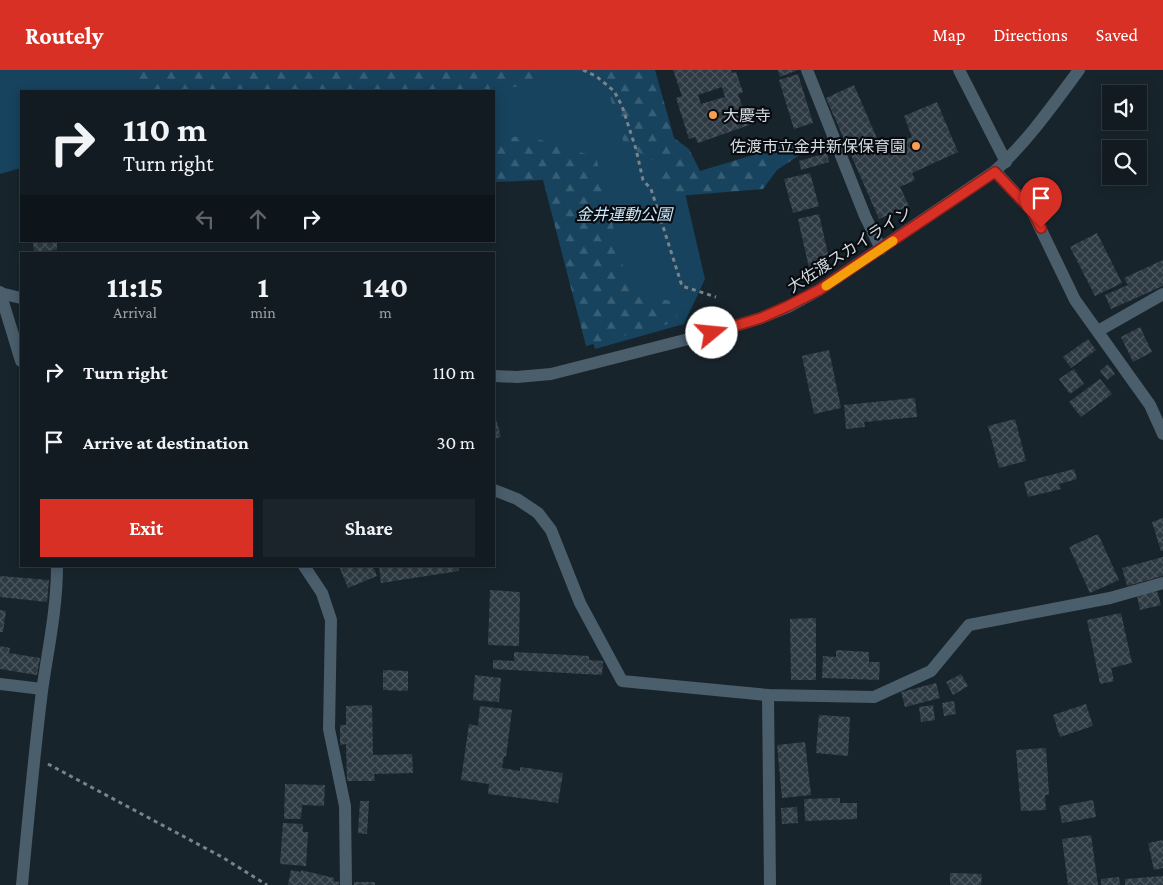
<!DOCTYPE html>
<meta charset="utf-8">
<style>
:root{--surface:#121b21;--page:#1b242a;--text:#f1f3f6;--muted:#9ca1a5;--line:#31393f;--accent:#d93025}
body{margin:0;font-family:"Crimson Pro","Noto Sans JP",serif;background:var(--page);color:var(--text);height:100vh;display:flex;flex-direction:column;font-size:19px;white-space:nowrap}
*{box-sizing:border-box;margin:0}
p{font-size:16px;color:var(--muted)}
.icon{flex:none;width:28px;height:28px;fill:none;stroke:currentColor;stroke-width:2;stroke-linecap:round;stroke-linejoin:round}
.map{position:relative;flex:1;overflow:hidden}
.details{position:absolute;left:20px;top:182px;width:475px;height:315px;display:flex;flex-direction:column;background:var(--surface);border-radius:0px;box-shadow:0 2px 12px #0003,0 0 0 1px var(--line)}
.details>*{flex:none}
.top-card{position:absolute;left:20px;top:20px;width:475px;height:152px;border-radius:0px;box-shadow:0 2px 12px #0003,0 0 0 1px var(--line);background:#121b21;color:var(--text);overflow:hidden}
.fabs{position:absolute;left:1102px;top:15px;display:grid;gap:10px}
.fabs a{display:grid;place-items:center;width:45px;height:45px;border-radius:0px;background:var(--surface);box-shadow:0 2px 12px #0003,0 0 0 1px var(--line);font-size:25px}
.pin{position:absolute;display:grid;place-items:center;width:42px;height:42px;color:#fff;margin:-51px -21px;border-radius:50% 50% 50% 0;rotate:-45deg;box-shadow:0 0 5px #0007}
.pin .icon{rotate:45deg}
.me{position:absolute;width:55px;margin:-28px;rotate:73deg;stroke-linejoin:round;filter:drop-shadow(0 0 4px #0008)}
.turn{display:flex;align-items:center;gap:18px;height:105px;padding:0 20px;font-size:22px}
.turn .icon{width:65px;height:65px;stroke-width:2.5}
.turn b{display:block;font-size:35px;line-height:42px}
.lanes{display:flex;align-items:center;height:48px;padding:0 20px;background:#0003;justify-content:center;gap:25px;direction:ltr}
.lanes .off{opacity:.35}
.eta{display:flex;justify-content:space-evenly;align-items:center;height:85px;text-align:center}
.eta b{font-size:30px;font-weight:700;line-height:35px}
.primary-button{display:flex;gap:10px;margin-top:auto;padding:10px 20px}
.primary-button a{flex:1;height:58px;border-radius:0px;background:var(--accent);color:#fff;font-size:20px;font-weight:700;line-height:58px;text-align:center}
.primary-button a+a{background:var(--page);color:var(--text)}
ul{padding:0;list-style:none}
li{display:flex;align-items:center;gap:15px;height:70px;padding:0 20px}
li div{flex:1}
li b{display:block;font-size:19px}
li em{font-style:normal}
header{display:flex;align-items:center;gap:30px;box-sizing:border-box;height:70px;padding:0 25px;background:var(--accent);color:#fff}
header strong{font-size:24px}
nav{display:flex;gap:28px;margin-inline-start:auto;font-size:18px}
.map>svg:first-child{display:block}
.green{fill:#17435e}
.forest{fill:url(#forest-firs)}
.building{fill:url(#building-cross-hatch);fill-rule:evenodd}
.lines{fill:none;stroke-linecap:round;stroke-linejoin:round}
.path{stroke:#798389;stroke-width:3;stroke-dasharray:4 4;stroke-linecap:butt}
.minor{stroke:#4a5e6c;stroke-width:12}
.route-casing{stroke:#8d1f18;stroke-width:12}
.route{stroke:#d93025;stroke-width:9}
.slow{stroke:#f59e0b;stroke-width:9}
.poi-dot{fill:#fa9f4f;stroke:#080c10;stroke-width:2}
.labels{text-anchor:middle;stroke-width:4.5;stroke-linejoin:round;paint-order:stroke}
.poi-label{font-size:16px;fill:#d4dbe0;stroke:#080c10;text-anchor:start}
.park-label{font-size:16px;font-style:italic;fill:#cae7fc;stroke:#080c10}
.street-label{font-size:16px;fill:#d4dbe0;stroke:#080c10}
</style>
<header>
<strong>Routely</strong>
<nav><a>Map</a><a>Directions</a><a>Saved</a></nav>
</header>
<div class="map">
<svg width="1163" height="815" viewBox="0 0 1163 815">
<defs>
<pattern id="forest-firs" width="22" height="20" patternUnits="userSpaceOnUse" patternTransform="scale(1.25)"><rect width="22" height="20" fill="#17435e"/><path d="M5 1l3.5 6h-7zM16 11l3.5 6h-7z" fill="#385e75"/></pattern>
<pattern id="building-cross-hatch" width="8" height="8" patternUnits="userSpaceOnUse" patternTransform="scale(1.25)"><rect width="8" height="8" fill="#2e3a43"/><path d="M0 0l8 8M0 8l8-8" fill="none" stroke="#4b565e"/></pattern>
</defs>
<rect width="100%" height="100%" fill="#18242c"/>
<!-- green -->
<polygon class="green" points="0,0 616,0 677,99 686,127 705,209 684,254 595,279 547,106 494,106 494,21 21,21 21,98 0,104"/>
<!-- forest -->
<g class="forest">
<polygon points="131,0 554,0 538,13 489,21 136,21"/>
<polygon points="602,0 655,0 674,68 689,79 700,101 806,69 810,78 777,100 763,119 666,127 658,93 624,74"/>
<polygon points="528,66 596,87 630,225 672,231 679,251 586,276 543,110 494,112 494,68"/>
</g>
<!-- building -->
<g class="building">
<path d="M673 0H731L732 3 736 2 743 22 738 24 749 55 698 73 695 67 689 69 676 28 682 26ZM722 17 725 27 701 34 698 25Z"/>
<polygon points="778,0 798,0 780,7"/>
<polygon points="798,4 813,53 794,59 779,10"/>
<polygon points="854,15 882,80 912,67 904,46 937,32 958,82 912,103 915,110 900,117 909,136 879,149 826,28"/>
<polygon points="827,83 829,92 801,100 799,91"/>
<polygon points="810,103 819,136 793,143 784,109"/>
<polygon points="819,144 830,193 809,198 798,149"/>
<polygon points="1097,163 1122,213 1095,226 1070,177"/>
<polygon points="33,171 57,171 57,180 34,182"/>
<polygon points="1163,190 1163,216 1111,239 1105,225 1128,215 1124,208"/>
<polygon points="1140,257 1152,282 1133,292 1121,267"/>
<polygon points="1088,269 1096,280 1071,298 1063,287"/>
<polygon points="829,280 841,338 814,344 802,286"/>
<polygon points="1108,294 1115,304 1107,310 1100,301"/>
<polygon points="1074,299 1084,314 1070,324 1059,309"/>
<polygon points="1100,309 1112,324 1081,347 1069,332"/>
<polygon points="915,328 917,347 864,352 865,357 846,359 844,335"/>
<polygon points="494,349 496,349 501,367 494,369"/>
<polygon points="1015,349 1026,391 999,398 988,356"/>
<polygon points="1074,399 1077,409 1059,414 1061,419 1028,427 1024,412"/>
<polygon points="1163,448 1163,481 1161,481 1152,452"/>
<polygon points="1098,464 1119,510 1090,523 1069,477"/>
<polygon points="1163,487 1163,506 1127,516 1122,498"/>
<polygon points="339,496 373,496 377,506 348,518"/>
<polygon points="379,496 458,496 459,501 381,513"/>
<polygon points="0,506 49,510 47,532 0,527"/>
<polygon points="490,520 520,522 519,576 488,575"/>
<polygon points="1157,521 1161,535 1140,540 1137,525"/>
<polygon points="0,540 6,541 3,562 0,562"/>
<polygon points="1121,543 1132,593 1111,598 1114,611 1100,614 1087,550"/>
<polygon points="816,548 816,610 791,610 790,549"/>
<polygon points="0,576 10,578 9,583 40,588 37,605 0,599"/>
<polygon points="836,580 869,582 869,592 880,592 879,610 822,608 823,586 836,587"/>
<polygon points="514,582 589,586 589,590 603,591 602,605 493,599 493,590 514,591"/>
<polygon points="383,600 408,601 408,621 383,620"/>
<polygon points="961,604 968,616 953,625 946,612"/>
<polygon points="475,605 501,608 499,632 473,630"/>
<polygon points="936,613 940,628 905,637 901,622"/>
<polygon points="954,631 956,644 944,646 942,633"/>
<polygon points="1086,634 1093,656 1060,667 1053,645"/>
<polygon points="372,635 373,685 412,684 413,703 374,704 375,711 347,711 346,674 340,675 340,655 346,655 346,636"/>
<polygon points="933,635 935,650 921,652 919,637"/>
<polygon points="480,636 512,640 506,687 504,686 502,698 520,701 520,697 563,703 558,733 488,724 489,714 461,710 469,654 478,656"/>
<polygon points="819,645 850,647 848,686 816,683"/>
<polygon points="805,672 811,725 782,728 777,675"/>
<polygon points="1046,678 1049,725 1045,725 1046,740 1021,741 1016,680"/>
<polygon points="285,714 325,715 324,736 302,735 301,749 284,749"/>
<polygon points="840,728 840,733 857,733 857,749 805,751 804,729"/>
<polygon points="1093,730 1096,747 1062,753 1059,736"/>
<polygon points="360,731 369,731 367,764 358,763"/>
<polygon points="797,737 798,753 782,754 781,738"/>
<polygon points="283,753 303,754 303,762 308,762 306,796 280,794"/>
<polygon points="1091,765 1098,815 1068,815 1062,769"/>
<polygon points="1163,770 1163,798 1154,800 1148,773"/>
<polygon points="291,800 301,802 301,800 334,808 334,811 340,812 339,815 288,815"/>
<polygon points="950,803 982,804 981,815 950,815"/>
<polygon points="1163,806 1163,815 1125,815 1125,809"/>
<polygon points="1119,807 1120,815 1101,815 1101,809"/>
<rect x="354" y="812" width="21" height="3"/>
</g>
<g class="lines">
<!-- path -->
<g class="path">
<polyline points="583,0 596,6 614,21 622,36 636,79 643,110 651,119 682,216 716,227"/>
<polyline points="48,694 222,787 267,815"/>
</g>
<!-- minor -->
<g class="minor">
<polyline points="807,0 865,146 881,179"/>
<polyline points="959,0 1006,92"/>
<polyline points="995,101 1032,141 1075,230 1150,335 1163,364"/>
<polyline points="0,222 21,291"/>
<polyline points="0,223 21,228"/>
<polyline points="1098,261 1163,224"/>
<path d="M494 306 517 307 551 304 712 263 761 248 788 237 819 220 995 101C1027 72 1053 35 1079 0"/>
<polyline points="494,420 517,429 538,443 551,460 580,533 622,611 768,625 874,627 931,601 969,555 1110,528 1163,513"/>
<polyline points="304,496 322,523 331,550 329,659 345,736 346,815"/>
<polyline points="0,614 42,619"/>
<polyline points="768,625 770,815"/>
<path d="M22 815C28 750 34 686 42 621 48 579 57 539 57 496"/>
</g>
</g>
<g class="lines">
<!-- route casing -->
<g class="route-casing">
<polyline id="route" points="712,263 761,248 788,236 819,220 995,102 1032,141 1041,158"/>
</g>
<!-- route -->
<use href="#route" class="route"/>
<!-- slow -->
<polyline class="slow" points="826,216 893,171"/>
</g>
<!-- markers -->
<g class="poi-dot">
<circle cx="713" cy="45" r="5"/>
<circle cx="916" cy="76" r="5"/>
</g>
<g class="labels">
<!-- poi labels -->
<g class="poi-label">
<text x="723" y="51">大慶寺</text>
<text x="906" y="82" text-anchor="end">佐渡市立金井新保保育園</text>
</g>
<!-- park labels -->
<g class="park-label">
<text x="624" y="150">金井運動公園</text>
</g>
<!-- street labels -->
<g class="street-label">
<text transform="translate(849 179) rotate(-33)" y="6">大佐渡スカイライン</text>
</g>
</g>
</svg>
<div class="fabs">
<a><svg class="icon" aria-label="sound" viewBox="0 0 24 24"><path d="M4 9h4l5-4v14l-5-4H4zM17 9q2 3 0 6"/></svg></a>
<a><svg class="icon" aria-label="search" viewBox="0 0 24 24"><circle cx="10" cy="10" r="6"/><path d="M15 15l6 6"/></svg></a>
</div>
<div class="pin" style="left:1041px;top:158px;background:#d93025"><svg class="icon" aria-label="arrive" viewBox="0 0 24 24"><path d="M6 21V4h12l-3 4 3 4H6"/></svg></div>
<svg class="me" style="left:712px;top:263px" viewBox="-20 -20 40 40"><circle r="19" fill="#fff"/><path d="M0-13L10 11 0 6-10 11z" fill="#d93025"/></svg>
<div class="top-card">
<div class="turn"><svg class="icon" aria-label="right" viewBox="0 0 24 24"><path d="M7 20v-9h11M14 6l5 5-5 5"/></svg><div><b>110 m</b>Turn right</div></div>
<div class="lanes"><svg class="icon off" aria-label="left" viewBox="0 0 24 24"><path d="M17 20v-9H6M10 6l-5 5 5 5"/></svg><svg class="icon off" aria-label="ahead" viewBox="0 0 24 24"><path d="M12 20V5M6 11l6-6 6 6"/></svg><svg class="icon" aria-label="right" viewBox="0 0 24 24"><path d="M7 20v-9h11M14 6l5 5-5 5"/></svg></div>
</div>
<section class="details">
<div class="eta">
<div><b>11:15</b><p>Arrival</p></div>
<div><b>1</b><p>min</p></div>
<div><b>140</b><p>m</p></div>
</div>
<ul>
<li><svg class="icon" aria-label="right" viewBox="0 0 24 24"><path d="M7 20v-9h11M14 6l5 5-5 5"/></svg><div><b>Turn right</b></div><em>110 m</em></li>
<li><svg class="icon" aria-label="arrive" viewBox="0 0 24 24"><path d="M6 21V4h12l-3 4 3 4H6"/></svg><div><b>Arrive at destination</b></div><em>30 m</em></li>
</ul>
<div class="primary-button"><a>Exit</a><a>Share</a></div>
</section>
</div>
